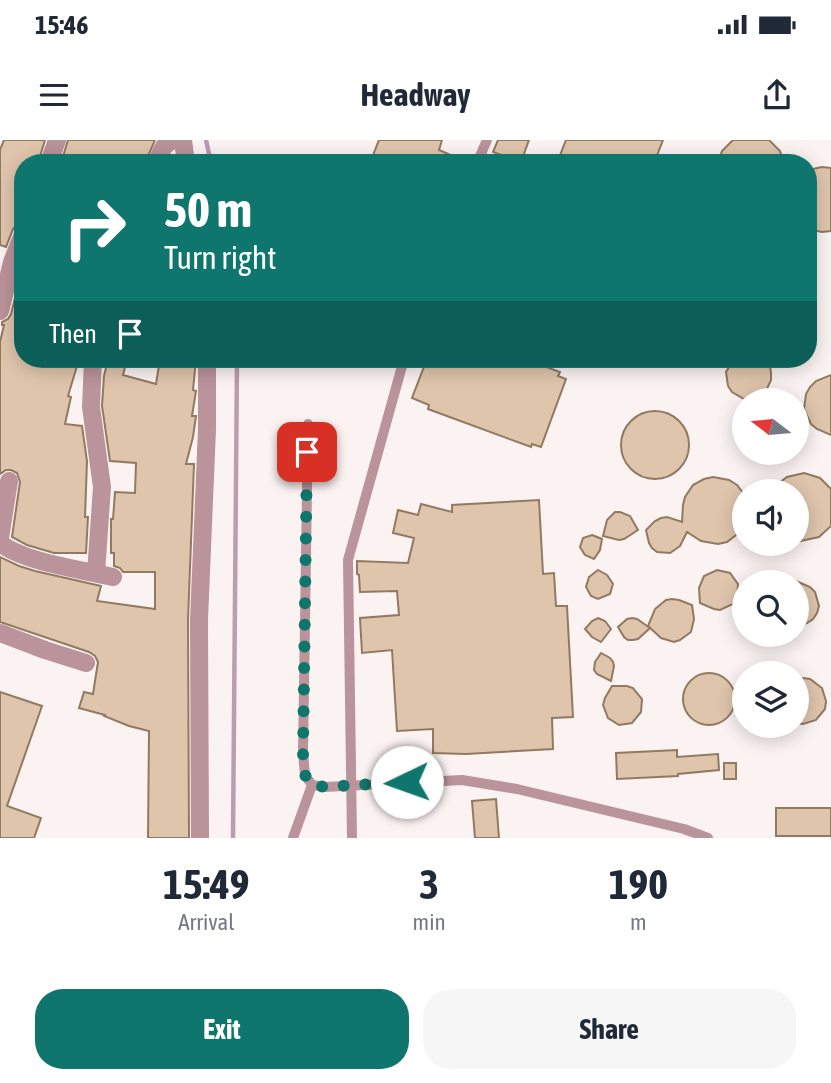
<!DOCTYPE html>
<style>
:root{--surface:#fff;--page:#f6f6f7;--text:#1f2937;--muted:#747a83;--accent:#0f766e}
body{margin:0;font-family:"Asap Condensed",sans-serif;background:var(--page);color:var(--text);height:100vh;display:flex;flex-direction:column;font-size:26px;white-space:nowrap}
*{box-sizing:border-box;margin:0}
p{font-size:23px;color:var(--muted)}
.icon{flex:none;width:38px;height:38px;fill:none;stroke:currentColor;stroke-width:2;stroke-linecap:round;stroke-linejoin:round}
.map{position:relative;height:698px;overflow:hidden}
.sheet{display:flex;flex-direction:column;background:var(--surface);flex:1}
.sheet>*{flex:none}
.top-card{position:absolute;left:14px;top:14px;width:803px;height:214px;border-radius:28px;box-shadow:0 4px 18px #0003;background:#0f766e;color:#fff;overflow:hidden}
.needle{width:46px;rotate:286deg}
.buttons{position:absolute;left:732px;top:248px;display:grid;gap:14px}
.buttons a{display:grid;place-items:center;width:77px;height:77px;border-radius:50%;background:var(--surface);box-shadow:0 4px 18px #0003;font-size:35px}
.pin{position:absolute;display:grid;place-items:center;width:60px;height:60px;color:#fff;margin:-30px;border-radius:14px;box-shadow:0 4px 10px #0006}
.me{position:absolute;width:77px;margin:-38px;rotate:267deg;stroke-linejoin:round;filter:drop-shadow(0 0 5px #0008)}
.turn{display:flex;align-items:center;gap:24px;height:147px;padding:0 35px;font-size:32px}
.turn .icon{width:91px;height:91px;stroke-width:2.5}
.turn b{display:block;font-size:49px;line-height:60px}
.then{display:flex;align-items:center;height:66px;padding:0 35px;background:#0003;gap:14px;font-size:26px}
.eta{display:flex;justify-content:space-evenly;align-items:center;height:119px;text-align:center}
.eta b{font-size:42px;font-weight:700;line-height:49px}
.button{display:flex;gap:14px;margin-top:auto;padding:14px 35px}
.button a{flex:1;height:80px;border-radius:28px;background:var(--accent);color:#fff;font-size:28px;font-weight:700;line-height:80px;text-align:center}
.button a+a{background:var(--page);color:var(--text)}
.status{display:flex;justify-content:space-between;align-items:center;height:49px;padding:0 35px;background:var(--surface);direction:ltr}
.status svg{height:19px;fill:currentColor}
header{display:flex;justify-content:space-between;align-items:center;height:91px;padding:0 35px;background:var(--surface);font-size:32px;font-weight:700}
.map>svg:first-child{display:block}
.lines{fill:none;stroke-linecap:round;stroke-linejoin:round}
.stream{stroke:#bc9bb3;stroke-width:4.5}
.building{fill:#e0c5ad;stroke:#917962;stroke-width:2}
.lane{stroke:#bb939a;stroke-width:10}
.street{stroke:#bb939a;stroke-width:18}
.route{stroke:#0f766e;stroke-width:12;stroke-dasharray:0 21.6}
</style>
<div class="status"><b>15:46</b><svg viewBox="0 0 49 12"><path d="M0 12V9h3v3zM5 12V6h3v6zM10 12V3h3v9zM15 12V0h3v12zM26 1h20v11H26zM47 4h2v5h-2z"/></svg></div>
<header><svg class="icon" aria-label="menu" viewBox="0 0 24 24"><path d="M4 6h16M4 12h16M4 18h16"/></svg>Headway<svg class="icon" aria-label="share" viewBox="0 0 24 24"><path d="M12 15V3M7 8l5-5 5 5M5 13v7h14v-7"/></svg></header>
<div class="map">
<svg width="831" height="698" viewBox="0 0 831 698">
<rect width="100%" height="100%" fill="#fbf3f1"/>
<g class="lines">
<!-- stream -->
<g class="stream">
<polyline points="206,0 211,23"/>
<polyline points="233,698 237,219"/>
</g>
</g>
<!-- building -->
<g class="building">
<polygon points="4,0 45,0 38,23 23,23 23,83 17,85 13,89 6,107 0,105 0,10"/>
<polygon points="68,0 155,0 145,23 61,23"/>
<polygon points="379,0 442,0 439,10 469,23 370,23"/>
<polygon points="498,0 529,0 521,22 493,12"/>
<polygon points="566,0 663,0 654,23 557,23"/>
<polygon points="733,0 769,0 780,11 784,23 718,23 722,11"/>
<polygon points="822,27 831,28 831,91 822,92 808,89 808,30"/>
<polygon points="23,126 23,219 79,219 68,256 71,257 65,284 82,286 87,321 85,377 88,377 86,413 54,413 27,405 12,397 20,342 17,333 11,330 6,330 0,334 0,202 4,185 2,185 2,182 8,179 11,174"/>
<polygon points="108,219 127,219 123,235 156,244 160,219 196,219 193,250 196,251 192,276 196,276 193,297 186,324 194,324 188,480 189,698 148,698 149,591 129,586 104,576 105,575 79,568 84,552 93,554 98,522 95,516 89,512 0,482 0,417 19,426 35,431 101,446 97,461 155,469 155,432 123,432 120,428 114,426 114,413 111,413 111,379 113,379 115,352 135,353 136,323 110,321 102,266 104,236"/>
<polygon points="427,219 525,219 560,232 558,236 566,239 541,307 532,304 531,307 428,269 429,265 412,258"/>
<polygon points="734,219 765,219 770,226 771,233 771,240 765,253 752,259 744,259 732,252 728,246 726,232"/>
<polygon points="831,235 831,295 817,289 811,284 804,269 806,254 810,247 816,241"/>
<circle cx="655" cy="305" r="34"/>
<polygon points="804,333 820,338 831,349 831,386 819,397 796,402 796,352 767,352 787,337"/>
<polygon points="713,337 729,340 737,345 744,354 744,387 740,392 727,402 718,404 701,401 687,392 680,406 670,413 657,412 652,408 649,403 646,390 655,381 661,378 667,377 682,382 683,365 685,357 693,345 704,339"/>
<polygon points="539,360 543,434 554,433 556,466 567,466 573,577 552,578 553,609 466,614 433,613 433,589 397,591 392,510 362,513 360,478 399,475 397,451 360,452 359,435 357,434 357,421 408,423 414,398 393,393 398,370 418,375 421,364 452,372 452,365"/>
<polygon points="615,372 620,372 630,376 638,390 624,399 619,400 603,396 607,380"/>
<polygon points="592,395 602,399 600,410 594,419 585,415 580,407 583,398"/>
<polygon points="598,430 607,435 613,444 610,454 598,459 591,456 586,447 589,437"/>
<polygon points="717,430 730,433 738,444 737,458 733,464 720,470 714,469 700,463 699,448 704,436"/>
<polygon points="796,441 810,447 815,452 819,466 817,473 813,479 807,483 796,486"/>
<polygon points="672,459 679,460 692,465 694,479 691,492 680,500 674,502 661,498 648,486 655,469 666,460"/>
<polygon points="598,478 605,481 611,489 601,502 592,497 585,489 592,481"/>
<polygon points="632,478 637,479 650,488 638,499 633,500 628,500 624,497 618,487 627,479"/>
<polygon points="601,513 610,518 613,522 614,526 611,541 597,534 594,530 595,522"/>
<circle cx="709" cy="559" r="26"/>
<polygon points="803,538 810,539 822,548 826,561 825,569 816,580 803,584 796,583 796,539"/>
<polygon points="612,546 627,546 633,548 642,559 641,572 632,583 619,585 608,578 603,565 605,558"/>
<polygon points="0,552 42,566 7,666 41,678 34,698 0,698"/>
<polygon points="677,610 677,617 718,614 719,630 678,634 678,636 617,639 616,613"/>
<rect x="724" y="623" width="12" height="16"/>
<polygon points="496,659 499,698 475,698 472,661"/>
<rect x="776" y="668" width="55" height="28"/>
</g>
<g class="lines">
<!-- lane -->
<g class="lane">
<polyline points="477,23 487,0"/>
<polyline points="308,284 303,613 305,635 312,645 325,647 462,640 517,649 684,689 708,698"/>
<polyline points="293,698 312,645"/>
<polyline points="352,698 348,420 404,219"/>
</g>
<!-- street -->
<g class="street">
<polyline points="183,0 186,23"/>
<polyline points="49,23 57,0"/>
<path d="M156 23C161 13 163 2 175 0"/>
<polyline points="0,171 12,122 23,94"/>
<polyline points="93,219 91,267 102,347 96,433"/>
<polyline points="0,398 9,341"/>
<path d="M0 403C23 422 83 430 113 437"/>
<polyline points="0,493 45,510 86,523"/>
<polyline points="200,698 199,480 207,289 207,219"/>
</g>
</g>
<g class="lines">
<!-- route -->
<polyline class="route" points="307,312 303,614 305,635 312,645 325,647 407,642"/>
</g>
</svg>
<div class="buttons">
<a><svg class="needle" viewBox="-14 -14 28 28"><path d="M0-13l5 13h-10z" fill="#e53935"/><path d="M0 13l5-13h-10z" fill="#747a83"/></svg></a>
<a><svg class="icon" aria-label="sound" viewBox="0 0 24 24"><path d="M4 9h4l5-4v14l-5-4H4zM17 9q2 3 0 6"/></svg></a>
<a><svg class="icon" aria-label="search" viewBox="0 0 24 24"><circle cx="10" cy="10" r="6"/><path d="M15 15l6 6"/></svg></a>
<a><svg class="icon" aria-label="layers" viewBox="0 0 24 24"><path d="M12 4l9 5-9 5-9-5zM3 14l9 5 9-5"/></svg></a>
</div>
<div class="pin" style="left:307px;top:312px;background:#d93025"><svg class="icon" aria-label="arrive" viewBox="0 0 24 24"><path d="M6 21V4h12l-3 4 3 4H6"/></svg></div>
<svg class="me" style="left:407px;top:642px" viewBox="-20 -20 40 40"><circle r="19" fill="#fff"/><path d="M0-13L10 11 0 6-10 11z" fill="#0f766e"/></svg>
<div class="top-card">
<div class="turn"><svg class="icon" aria-label="right" viewBox="0 0 24 24"><path d="M7 20v-9h11M14 6l5 5-5 5"/></svg><div><b>50 m</b>Turn right</div></div>
<div class="then">Then<svg class="icon" aria-label="arrive" viewBox="0 0 24 24"><path d="M6 21V4h12l-3 4 3 4H6"/></svg></div>
</div>
</div>
<section class="sheet">
<div class="eta">
<div><b>15:49</b><p>Arrival</p></div>
<div><b>3</b><p>min</p></div>
<div><b>190</b><p>m</p></div>
</div>
<div class="button"><a>Exit</a><a>Share</a></div>
</section>
